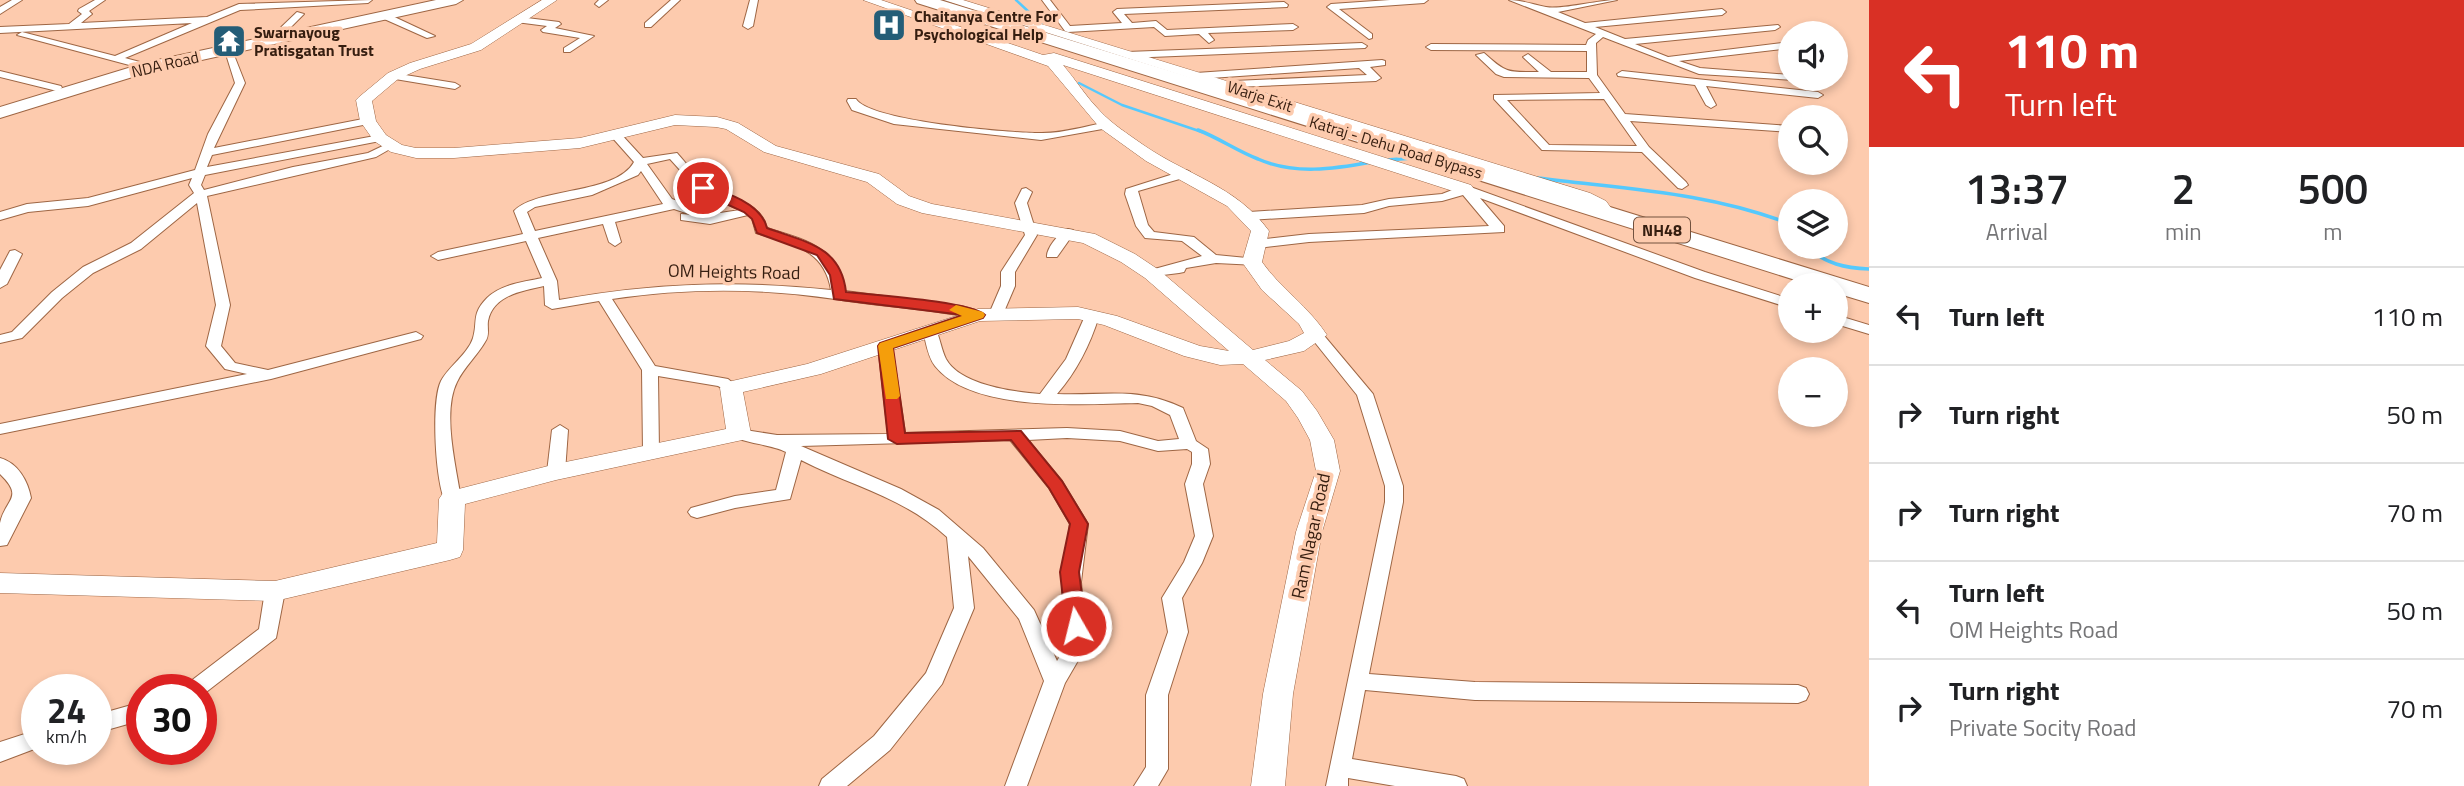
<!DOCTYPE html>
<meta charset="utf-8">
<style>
:root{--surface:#fff;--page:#f2f2f2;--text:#202124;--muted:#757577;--line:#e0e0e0}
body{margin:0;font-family:"Titillium Web",sans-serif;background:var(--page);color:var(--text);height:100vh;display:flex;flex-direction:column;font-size:26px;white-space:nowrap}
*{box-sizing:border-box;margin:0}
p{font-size:23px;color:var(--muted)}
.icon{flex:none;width:38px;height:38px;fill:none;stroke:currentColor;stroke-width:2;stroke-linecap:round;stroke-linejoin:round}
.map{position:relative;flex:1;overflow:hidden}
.panel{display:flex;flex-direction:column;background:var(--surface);width:595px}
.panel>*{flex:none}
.guide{background:#d93025;color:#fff;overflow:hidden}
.tools{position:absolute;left:1778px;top:21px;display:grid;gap:14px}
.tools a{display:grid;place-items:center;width:70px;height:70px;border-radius:50%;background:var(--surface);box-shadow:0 4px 10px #0003;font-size:35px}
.speed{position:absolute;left:21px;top:674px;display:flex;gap:14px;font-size:35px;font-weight:700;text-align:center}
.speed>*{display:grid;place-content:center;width:91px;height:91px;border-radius:50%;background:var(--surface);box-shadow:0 4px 10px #0003;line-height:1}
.speed small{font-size:18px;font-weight:400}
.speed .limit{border:10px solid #d22;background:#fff;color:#111}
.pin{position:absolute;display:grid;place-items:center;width:60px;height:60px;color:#fff;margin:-30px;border:4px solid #fff;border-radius:50%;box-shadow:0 2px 7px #0007}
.me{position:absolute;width:77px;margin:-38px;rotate:352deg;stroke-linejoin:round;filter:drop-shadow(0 0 5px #0008)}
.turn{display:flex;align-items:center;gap:24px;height:147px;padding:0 21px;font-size:32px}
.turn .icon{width:91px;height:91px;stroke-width:2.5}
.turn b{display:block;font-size:49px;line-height:60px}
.eta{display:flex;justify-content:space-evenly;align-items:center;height:119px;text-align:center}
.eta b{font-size:42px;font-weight:600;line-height:49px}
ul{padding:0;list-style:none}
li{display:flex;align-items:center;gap:21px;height:98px;padding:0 21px;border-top:2px solid var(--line)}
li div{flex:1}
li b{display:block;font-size:26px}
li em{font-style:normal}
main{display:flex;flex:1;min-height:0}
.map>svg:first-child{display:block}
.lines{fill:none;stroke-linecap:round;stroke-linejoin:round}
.stream-far1{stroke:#56c9fd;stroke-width:2.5}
.stream{stroke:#56c9fd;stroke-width:3.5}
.street-casing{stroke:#9e6644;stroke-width:2}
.secondary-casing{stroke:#9e6644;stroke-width:1}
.primary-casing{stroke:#9e6644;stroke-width:2}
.highway-casing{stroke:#9e6644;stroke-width:2}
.street{fill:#fff;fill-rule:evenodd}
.secondary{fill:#fff;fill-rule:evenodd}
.primary{fill:#fff;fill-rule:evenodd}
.highway{fill:#fff;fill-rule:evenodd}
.route{fill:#d93025;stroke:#8d1f18;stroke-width:2}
.slow{fill:#f59e0b}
.labels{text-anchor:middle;stroke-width:7;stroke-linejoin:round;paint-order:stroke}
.far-poi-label{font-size:16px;font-weight:bold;fill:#361e10;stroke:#fdcbae;text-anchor:start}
.far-street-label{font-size:16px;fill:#361e10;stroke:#fdcbae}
.shield{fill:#fdcbae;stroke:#72523f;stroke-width:2}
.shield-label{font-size:16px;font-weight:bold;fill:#361e10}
.street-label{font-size:18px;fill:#361e10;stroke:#fdcbae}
</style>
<main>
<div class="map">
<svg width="1869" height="786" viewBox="0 0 1869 786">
<rect width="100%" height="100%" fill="#fdcbae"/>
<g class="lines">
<!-- stream-far1 -->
<g class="stream-far1">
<polyline points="1016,0 1042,24"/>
<polyline points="1079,83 1122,105 1202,132"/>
</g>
<!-- stream -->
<g class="stream">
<path d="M1198 130C1219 138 1237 151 1258 159 1294 175 1334 169 1372 162"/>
<polyline points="1387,160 1413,158"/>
<path d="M1538 178C1624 189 1709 192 1790 224"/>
<path d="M1807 247C1826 264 1845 268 1869 269"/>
</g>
<!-- street casing -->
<g class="street-casing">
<g id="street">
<polygon points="12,0 22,0 0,14 0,7"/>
<polygon points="95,0 105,0 89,11 92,14 81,23 207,17 239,4 372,0 368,3 240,10 125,58 151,65 151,69 148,70 17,35 22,32 115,56 192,23 0,33 0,27 69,24 82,14 78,11 79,9"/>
<polygon points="599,0 608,0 599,7 595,4"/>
<polygon points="671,0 680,0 651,27 645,27 645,23"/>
<polygon points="750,0 758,0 753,26 748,29 743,26"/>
<polygon points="1042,0 1050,0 1070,26 1122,23 1113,12 1117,9 1284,2 1288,5 1287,7 1124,14 1132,23 1156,21 1167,30 1293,24 1298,27 1293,30 1208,33 1214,40 1209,43 1199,34 1165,36 1154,27 1068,32 1065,31"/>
<polygon points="1390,0 1428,0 1424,3 1339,9 1372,34 1372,38 1369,39 1327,7 1331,4"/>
<path d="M1509 0C1523 0 1533 5 1546 7 1562 10 1597 0 1617 0L1558 12 1585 23 1722 9 1726 12 1722 15 1595 27 1625 39 1778 25 1780 27 1775 30 1635 44 1668 57 1790 42V48L1679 61 1700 68 1790 75 1794 80 1699 74 1603 37 1596 43 1597 75 1625 114 1790 126V132L1630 121 1649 147 1686 182 1688 185 1682 189 1678 188 1642 152 1542 150 1494 99V95L1600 93 1589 78 1504 77 1496 74 1476 55 1484 53C1507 74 1508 72 1539 72L1523 57 1528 54 1551 72H1587V51L1431 50 1426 47 1431 44 1586 45 1588 40 1596 34ZM1604 99 1637 146 1549 145 1507 100Z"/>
<polygon points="297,12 304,14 280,38 274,38 274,34"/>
<polygon points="382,14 388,14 435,36 427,38 382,18"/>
<polygon points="519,17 559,22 561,24 555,28 594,36 570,52 564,52 564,48 580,38 543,32 541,30 547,26 516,22 516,18"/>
<polygon points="1362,43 1367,46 1365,48 1127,58 1122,55 1127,52"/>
<polygon points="224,48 232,50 245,83 214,148 368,118 373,121 368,124 212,155 207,167 380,135 386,138 380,141 205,175 201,185 204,190 293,167 368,153 391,142 397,145 376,157 207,196 230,305 221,346 235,363 268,370 416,332 423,336 421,339 271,379 0,434 0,424 247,374 225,369 206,346 216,305 197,203 141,249 93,273 62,298 22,338 0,343 0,335 12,332 52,292 83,267 131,243 194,193 189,185 192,178 88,206 28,212 0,220 0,212 27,204 88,198 195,170 208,134 235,83"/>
<polygon points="1382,60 1385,61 1385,65 1370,67 1381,78 1376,81 1234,87 1229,84 1234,81 1367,75 1359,68 1196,79 1191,76 1196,73"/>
<polygon points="0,71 61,86 62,88 57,91 0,77"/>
<polygon points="1622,71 1818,92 1823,95 1818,98 1706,86 1716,105 1711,108 1706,105 1695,85 1618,76 1617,74"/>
<polygon points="393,73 455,83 460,86 455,89 389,78 388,76"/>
<polygon points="1795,79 1823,79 1825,81 1820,84"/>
<path d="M848 99H856C870 121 1007 133 1039 133 1061 134 1086 126 1108 122L1113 125 1108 128 1041 140 894 124 852 110 847 101Z"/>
<path d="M616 132 620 133 643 158 677 153C686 163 696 177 707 185 728 201 760 199 767 228 806 240 836 246 845 291L961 306 983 312 985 315 978 319C931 308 883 307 835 299 762 288 685 288 612 299L655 366 728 379 739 388 731 393 718 386 658 376 659 452 651 457 643 452 642 370 599 301 552 309 545 305 544 286C522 291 493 295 488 321 487 329 490 335 485 342 477 356 464 367 457 382 442 412 456 466 461 499L458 503H446C435 484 431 401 441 381 449 366 468 354 473 338 478 322 471 314 487 298 501 284 524 282 542 278L526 241 438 260 431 256 438 252 523 234 514 211C537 187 616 195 634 162L610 135ZM670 159 699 191 740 210 700 216 704 213 702 210 672 199 647 164ZM641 171 663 204 535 231 527 212 535 207 592 195 638 175ZM674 209 692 215 681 214V220L710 224 748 215 752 218 756 233C791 244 824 248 831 290 737 280 652 283 559 300L557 281 538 238 603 224 609 242 615 246 621 242 615 222Z"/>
<polygon points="1186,170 1190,172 1190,176 1138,191 1148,225 1154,232 1194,237 1216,255 1257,259 1257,265 1216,263 1186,268 1184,272 1179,273 1147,277 1145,274 1147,271 1202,256 1182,241 1145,238 1136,226 1125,194 1126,189"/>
<polygon points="1465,185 1705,272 1790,299 1790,308 1695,278 1480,198 1504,226 1504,232 1309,242 1258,248 1251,244 1258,240 1309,234 1489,226 1463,195 1442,201 1389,206 1364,213 1249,220 1243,216 1249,212 1362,205 1389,199 1442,194"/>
<polygon points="1026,188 1032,192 1027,203 1037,235 1015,272 1015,286 1003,314 1001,317 991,317 989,314 1001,286 1001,272 1025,235 1015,203 1022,189"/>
<path d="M1068 229 1073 230 1074 233 1057 257H1047C1046 249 1059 232 1068 229Z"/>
<polygon points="15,250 22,254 7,284 0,288 0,270 10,251"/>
<path d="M1092 312 1099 316C1090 345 1077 371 1057 394 1104 396 1138 386 1183 408L1196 441 1208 449 1210 464 1203 484 1213 536 1202 563 1182 598 1188 632 1168 695V769L1158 786H1134L1146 767V695L1168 632 1162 598 1184 562 1195 536 1185 484 1192 464V452L1187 449 1158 451 1120 441 1067 438 1028 440 1062 481 1088 524 1081 582 1083 608 1090 640 1065 683 1027 786H1005L1044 681 1019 619 968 556 974 608 942 684 890 750 847 786H819L822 779 874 736 926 673 954 608 947 537C902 496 853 487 801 460L790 499 735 508 697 518 691 516 688 512 691 508 735 496 776 490 786 452C771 444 739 443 731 434L739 429 777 435 888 434 878 346 885 342 892 346 905 433 1067 428 1120 431 1158 441 1179 439 1170 415 1152 406 1138 403C1085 404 972 413 935 366 928 357 926 343 923 331L925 328H935C940 337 941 349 946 359 960 385 1014 392 1040 394L1066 359 1085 316ZM1010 440 1049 488 1070 524 1062 582 1063 608 1070 639 1057 661 1034 610 983 548 939 510 901 489 801 446Z"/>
<polygon points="1836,315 1869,325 1869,334 1836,324"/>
<polygon points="1316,331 1321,332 1373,394 1403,486 1403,502 1369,674 1475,682 1798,685 1806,688 1809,694 1806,700 1798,703 1475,700 1365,690 1352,759 1456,776 1464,779 1467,786 1395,786 1348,778 1348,786 1326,786 1385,502 1385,486 1357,395 1309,335"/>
<polygon points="560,425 568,430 565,472 556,478 547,472 552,430"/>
<path d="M0 458C18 463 28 481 31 498L7 545 0 546C0 539 0 530 0 523 5 499 25 498 0 474Z"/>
<polygon points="275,584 282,586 285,591 276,638 201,696 201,690 184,690 187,684 259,629 265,591 268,586"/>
<polygon points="142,702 142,720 96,733 96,715"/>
<polygon points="37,730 37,748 0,762 0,742"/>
</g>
</g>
<!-- secondary casing -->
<g class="secondary-casing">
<g id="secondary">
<path d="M542 0H557L481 50 420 69 398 79 372 101 376 121 386 135 402 145 416 148H454L580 138 675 115 717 117 738 123 776 146 879 174 909 196 932 204 1095 234 1135 254 1159 270 1253 350 1289 341 1304 333 1299 324 1262 290 1242 262 1251 231 1227 206 1146 161 1100 128 1048 66 863 0H881L1043 55 1054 53 1471 185 1474 189 1471 193H1459L1063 65C1076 80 1086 97 1100 111 1112 124 1128 134 1142 144 1186 175 1237 186 1269 231L1262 262C1281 289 1309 307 1327 335L1304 351 1265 360 1302 391 1317 411 1334 440 1340 471 1322 532 1293 694 1285 786H1251L1263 694 1296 532 1316 471 1310 440 1298 418 1286 401 1243 364 1220 365 1184 356 1104 325 1078 319 980 321 821 374 743 392 751 434 747 439 556 480 465 504 463 550 460 557 450 560 275 601 0 593V573L275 581 437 543 439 499 443 493 556 464 726 429 720 388 723 383 807 364 978 309 1078 307 1117 316 1200 346 1229 351 1145 278 1121 262 1083 243 922 213 897 204 867 182 764 152 726 129 716 127 675 125 580 148 454 158H416L391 152 374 141 360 121 356 100 359 97 388 73 410 63 471 44Z"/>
<polygon points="944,0 963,0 1590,193 1606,201 1614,212 1605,217 1599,216 1594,209 1578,201"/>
</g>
</g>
<!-- primary casing -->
<g class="primary-casing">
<polygon id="primary" points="436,0 463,0 456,4 152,71 0,118 0,107 148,62"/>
</g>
<!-- highway casing -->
<g class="highway-casing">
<polygon id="highway" points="915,0 940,0 1869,287 1869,303 1836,293 1836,285 1811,285 917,3"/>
</g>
<!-- street -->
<use href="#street" class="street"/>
<!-- secondary -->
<use href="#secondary" class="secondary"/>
<!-- primary -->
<use href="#primary" class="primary"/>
<!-- highway -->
<use href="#highway" class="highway"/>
</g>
<!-- route -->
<path class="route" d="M703 185C725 192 761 203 767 228 805 242 841 246 846 292 872 295 970 301 985 315L983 318 893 348 905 433 1021 431 1062 481 1088 524 1079 572 1086 626 1083 631 1076 634 1069 631 1066 626 1060 572 1070 524 1049 488 1011 440 897 444 888 439 878 346 880 343 963 315 834 299 830 275 817 255 757 233 752 219 744 212 698 191V186Z"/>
<!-- slow -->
<polygon class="slow" points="956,305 983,312 985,315 983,318 893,348 900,396 897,399 886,399 878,346 880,343 962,316 949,310"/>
<!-- icons -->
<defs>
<g id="hospital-square" transform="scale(1.75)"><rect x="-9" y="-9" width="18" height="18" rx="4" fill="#245d77" stroke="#fdcbae"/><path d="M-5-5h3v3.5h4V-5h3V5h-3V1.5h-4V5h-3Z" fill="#fff"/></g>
<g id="temple-square" transform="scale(1.75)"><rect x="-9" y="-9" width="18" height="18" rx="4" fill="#245d77" stroke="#fdcbae"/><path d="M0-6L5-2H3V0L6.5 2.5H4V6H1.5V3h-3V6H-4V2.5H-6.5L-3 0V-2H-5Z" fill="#fff"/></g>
</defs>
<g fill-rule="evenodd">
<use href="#hospital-square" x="889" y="25"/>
<use href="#temple-square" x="229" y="41"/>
</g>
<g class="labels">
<!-- far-poi labels -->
<g class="far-poi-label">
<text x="914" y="22">Chaitanya Centre For<tspan x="914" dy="18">Psychological Help</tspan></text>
<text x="254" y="38">Swarnayoug<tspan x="254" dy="18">Pratisgatan Trust</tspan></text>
</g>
<!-- far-street labels -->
<g class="far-street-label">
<text transform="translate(165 64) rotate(-13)" y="6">NDA Road</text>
<text transform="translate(1260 96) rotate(18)" y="6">Warje Exit</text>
<text transform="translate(1396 147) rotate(17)" y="6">Katraj - Dehu Road Bypass</text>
</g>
<!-- shield labels -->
<rect class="shield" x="1634" y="217.5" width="56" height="25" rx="5"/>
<g class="shield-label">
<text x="1662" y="236">NH48</text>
</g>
<!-- street labels -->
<g class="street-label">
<text transform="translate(734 272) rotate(1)" y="6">OM Heights Road</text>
<text transform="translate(1311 536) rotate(-78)" y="6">Ram Nagar Road</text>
</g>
</g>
</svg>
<div class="tools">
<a><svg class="icon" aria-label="sound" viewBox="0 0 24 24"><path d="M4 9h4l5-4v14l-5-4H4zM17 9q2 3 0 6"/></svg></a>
<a><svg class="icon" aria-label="search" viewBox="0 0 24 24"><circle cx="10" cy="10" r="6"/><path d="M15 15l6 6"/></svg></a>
<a><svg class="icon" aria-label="layers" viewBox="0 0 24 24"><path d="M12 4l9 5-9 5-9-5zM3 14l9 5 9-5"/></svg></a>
<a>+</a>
<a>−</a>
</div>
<div class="speed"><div>24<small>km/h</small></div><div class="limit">30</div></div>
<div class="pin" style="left:703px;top:188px;background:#d93025"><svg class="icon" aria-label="arrive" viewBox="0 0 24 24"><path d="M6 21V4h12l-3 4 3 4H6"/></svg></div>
<svg class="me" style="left:1076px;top:626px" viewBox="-20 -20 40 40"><circle r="17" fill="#d93025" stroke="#fff" stroke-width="3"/><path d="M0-11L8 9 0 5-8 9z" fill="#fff"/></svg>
</div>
<section class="panel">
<div class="guide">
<div class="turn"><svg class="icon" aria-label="left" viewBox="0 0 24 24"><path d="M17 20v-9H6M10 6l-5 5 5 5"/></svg><div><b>110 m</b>Turn left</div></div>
</div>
<div class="eta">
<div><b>13:37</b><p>Arrival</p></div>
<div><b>2</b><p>min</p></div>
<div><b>500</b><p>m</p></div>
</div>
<ul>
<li><svg class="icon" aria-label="left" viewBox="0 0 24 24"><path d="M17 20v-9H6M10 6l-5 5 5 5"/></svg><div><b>Turn left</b></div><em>110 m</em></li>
<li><svg class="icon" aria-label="right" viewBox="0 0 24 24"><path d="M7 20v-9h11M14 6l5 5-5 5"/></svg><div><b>Turn right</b></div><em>50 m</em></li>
<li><svg class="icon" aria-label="right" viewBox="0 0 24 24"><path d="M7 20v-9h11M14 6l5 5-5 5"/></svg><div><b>Turn right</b></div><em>70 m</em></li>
<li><svg class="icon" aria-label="left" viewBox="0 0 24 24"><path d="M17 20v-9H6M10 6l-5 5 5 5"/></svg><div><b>Turn left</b><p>OM Heights Road</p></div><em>50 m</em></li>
<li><svg class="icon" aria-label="right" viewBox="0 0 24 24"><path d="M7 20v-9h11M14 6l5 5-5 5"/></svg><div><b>Turn right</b><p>Private Socity Road</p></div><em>70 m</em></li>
</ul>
</section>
</main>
